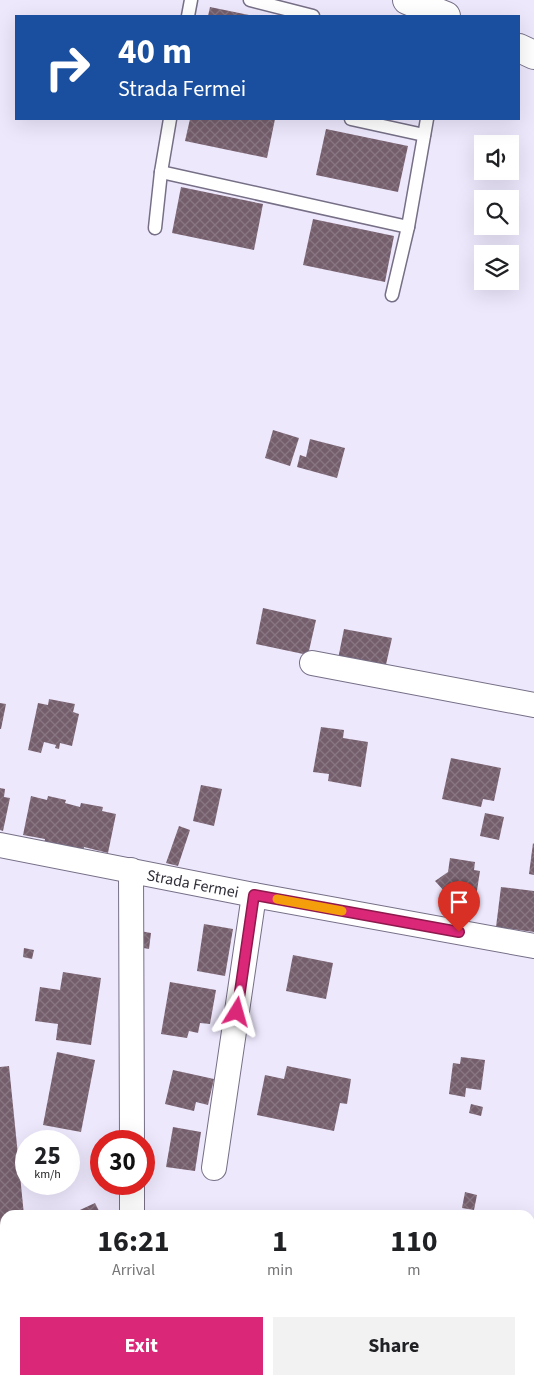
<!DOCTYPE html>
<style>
:root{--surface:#fff;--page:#f2f2f2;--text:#202124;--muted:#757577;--accent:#db2777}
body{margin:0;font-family:"Source Sans 3",sans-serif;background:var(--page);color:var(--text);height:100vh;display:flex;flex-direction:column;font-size:19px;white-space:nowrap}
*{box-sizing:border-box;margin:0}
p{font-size:16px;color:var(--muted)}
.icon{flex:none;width:28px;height:28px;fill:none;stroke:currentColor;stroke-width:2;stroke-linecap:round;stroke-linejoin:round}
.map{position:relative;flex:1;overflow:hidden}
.drawer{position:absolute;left:0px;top:1210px;width:535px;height:175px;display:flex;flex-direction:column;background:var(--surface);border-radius:15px 15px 0 0;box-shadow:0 5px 20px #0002}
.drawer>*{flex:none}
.guide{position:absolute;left:15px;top:15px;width:505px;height:105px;border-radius:0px;box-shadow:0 5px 20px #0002;background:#1a4fa0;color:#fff;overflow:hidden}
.controls{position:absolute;left:474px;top:135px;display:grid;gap:10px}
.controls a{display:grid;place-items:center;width:45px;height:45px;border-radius:0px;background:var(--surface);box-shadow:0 5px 20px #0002;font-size:25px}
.speed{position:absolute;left:15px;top:1130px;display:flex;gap:10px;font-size:25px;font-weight:700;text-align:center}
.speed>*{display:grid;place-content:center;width:65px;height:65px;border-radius:50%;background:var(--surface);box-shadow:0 5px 20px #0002;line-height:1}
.speed small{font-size:12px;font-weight:400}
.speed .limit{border:8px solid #d22;background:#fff;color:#111}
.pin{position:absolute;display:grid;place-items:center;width:42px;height:42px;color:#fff;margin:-51px -21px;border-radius:50% 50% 50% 0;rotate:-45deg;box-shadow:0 0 5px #0007}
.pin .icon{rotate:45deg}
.me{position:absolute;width:55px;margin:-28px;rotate:8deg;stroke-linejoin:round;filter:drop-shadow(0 0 4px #0008)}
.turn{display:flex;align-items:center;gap:18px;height:105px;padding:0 20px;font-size:22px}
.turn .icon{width:65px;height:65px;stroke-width:2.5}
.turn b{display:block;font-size:35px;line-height:42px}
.eta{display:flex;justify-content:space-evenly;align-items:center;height:85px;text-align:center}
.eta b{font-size:30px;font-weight:700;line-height:35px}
.button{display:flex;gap:10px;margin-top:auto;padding:10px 20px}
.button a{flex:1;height:58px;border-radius:0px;background:var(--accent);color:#fff;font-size:20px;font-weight:700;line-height:58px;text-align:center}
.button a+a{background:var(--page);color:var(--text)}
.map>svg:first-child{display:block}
.building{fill:url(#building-cross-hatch)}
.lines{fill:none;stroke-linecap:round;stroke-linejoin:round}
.service-casing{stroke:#766f86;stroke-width:15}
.minor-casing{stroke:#766f86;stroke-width:26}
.tertiary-casing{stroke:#766f86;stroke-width:30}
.service{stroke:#fff;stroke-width:12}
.minor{stroke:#fff;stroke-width:24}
.tertiary{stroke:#fff;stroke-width:28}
.route-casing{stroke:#8e194d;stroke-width:12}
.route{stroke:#db2777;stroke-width:9}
.slow{stroke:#f59e0b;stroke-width:9}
.labels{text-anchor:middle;stroke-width:5;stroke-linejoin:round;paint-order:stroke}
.street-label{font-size:16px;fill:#322f39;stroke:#fff}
</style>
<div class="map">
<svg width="534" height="1385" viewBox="0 0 534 1385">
<defs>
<pattern id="building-cross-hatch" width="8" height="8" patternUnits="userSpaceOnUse" patternTransform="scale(1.25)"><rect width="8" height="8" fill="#755e6c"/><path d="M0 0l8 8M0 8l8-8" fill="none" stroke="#887782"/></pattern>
</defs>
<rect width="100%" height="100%" fill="#eee8fd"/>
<!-- building -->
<g class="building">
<polygon points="210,7 249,15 249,16 208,16"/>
<polygon points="190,119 275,119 267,158 185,141"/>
<polygon points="326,129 408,146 398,192 316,175"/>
<polygon points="181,187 263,204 254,250 172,233"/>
<polygon points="313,219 394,236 385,282 303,265"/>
<polygon points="273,430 299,438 290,466 265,458"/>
<polygon points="310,439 345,448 337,478 297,467 300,455 306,457"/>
<polygon points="263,608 316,620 308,655 256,644"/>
<polygon points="344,629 392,638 385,669 338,659"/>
<polygon points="49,699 75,704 73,712 79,714 72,746 60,743 59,749 55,748 56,745 44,742 41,753 28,750 38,703 48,705"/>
<polygon points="0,703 6,704 1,729 0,729"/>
<polygon points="321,727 344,730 343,738 368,742 361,787 328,781 329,774 313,772"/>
<polygon points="451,758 501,768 494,801 483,799 481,807 442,799"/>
<polygon points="201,785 222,789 214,826 193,821"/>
<polygon points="0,788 5,789 4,797 10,798 3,831 0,830"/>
<polygon points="31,796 47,800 48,796 66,800 65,803 80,807 81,803 103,807 102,811 116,814 108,853 84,847 83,853 44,844 45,839 23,835"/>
<polygon points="485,813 504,817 499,840 480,836"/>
<polygon points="179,826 190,830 178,866 166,863"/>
<polygon points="533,843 534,844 534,875 529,874"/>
<polygon points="450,858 475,862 474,870 480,871 474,910 443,905 445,892 435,881 448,872"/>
<polygon points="501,887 534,891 534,932 496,927"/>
<polygon points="204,924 233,929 225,976 197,971"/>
<polygon points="140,931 151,933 149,949 138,947"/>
<polygon points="24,948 34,950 32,959 23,957"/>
<polygon points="293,955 333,963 326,999 286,991"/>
<polygon points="63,972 101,978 91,1045 56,1040 58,1024 35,1021 40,987 60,990"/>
<polygon points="170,982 216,990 210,1024 200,1023 198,1033 189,1031 187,1038 161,1034"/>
<polygon points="57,1052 95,1060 81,1132 43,1125"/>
<polygon points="461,1057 485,1060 481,1090 466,1088 465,1097 449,1094 453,1063 460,1064"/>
<polygon points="9,1066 24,1215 5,1215 5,1255 0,1255 0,1067"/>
<polygon points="287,1066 351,1079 347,1104 340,1103 334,1131 257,1115 265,1075 284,1079"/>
<polygon points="173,1070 214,1079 208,1105 196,1102 194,1111 165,1104"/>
<polygon points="471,1104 483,1107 481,1116 469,1113"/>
<polygon points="173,1127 201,1132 195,1171 166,1167"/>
<polygon points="465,1192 477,1195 474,1210 462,1208"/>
<polygon points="95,1203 101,1215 69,1215"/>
</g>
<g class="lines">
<!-- service casing -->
<g class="service-casing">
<g id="service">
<polyline points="250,0 313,16"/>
<polyline points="188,16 191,0"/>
<polyline points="170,119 161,172 408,227 427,119"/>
<polyline points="351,119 424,135"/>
<polyline points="155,228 161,172"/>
<polyline points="392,295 408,227"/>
</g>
</g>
<!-- minor casing -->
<g class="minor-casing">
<g id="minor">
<polyline points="312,663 534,705"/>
<polyline points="0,845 254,895 534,946"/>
<polyline points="131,870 132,1141"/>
<polyline points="214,1168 254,895"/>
<polyline points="132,1184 132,1215"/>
</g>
</g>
<!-- tertiary casing -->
<g class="tertiary-casing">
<g id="tertiary">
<polyline points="407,0 446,16"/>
<polyline points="519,48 534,55"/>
</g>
</g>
<!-- service -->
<use href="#service" class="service"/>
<!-- minor -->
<use href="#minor" class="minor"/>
<!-- tertiary -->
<use href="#tertiary" class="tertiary"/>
</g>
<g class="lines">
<!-- route casing -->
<g class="route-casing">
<polyline id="route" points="237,1012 254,895 459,932"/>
</g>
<!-- route -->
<use href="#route" class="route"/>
<!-- slow -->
<polyline class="slow" points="277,899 342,911"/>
</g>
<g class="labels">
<!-- street labels -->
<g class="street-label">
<text transform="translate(193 883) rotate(11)" y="6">Strada Fermei</text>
</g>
</g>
</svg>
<div class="controls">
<a><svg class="icon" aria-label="sound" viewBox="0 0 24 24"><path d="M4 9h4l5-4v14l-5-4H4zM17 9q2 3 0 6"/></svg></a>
<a><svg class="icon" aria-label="search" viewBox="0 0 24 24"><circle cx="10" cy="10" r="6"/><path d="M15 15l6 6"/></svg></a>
<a><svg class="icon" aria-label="layers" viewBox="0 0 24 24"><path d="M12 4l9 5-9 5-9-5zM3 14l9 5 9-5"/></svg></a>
</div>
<div class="speed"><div>25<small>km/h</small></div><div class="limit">30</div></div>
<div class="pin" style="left:459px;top:932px;background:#d93025"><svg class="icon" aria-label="arrive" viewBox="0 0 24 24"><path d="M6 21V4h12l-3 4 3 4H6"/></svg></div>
<svg class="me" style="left:237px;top:1012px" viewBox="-20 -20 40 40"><path d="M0-17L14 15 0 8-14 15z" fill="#db2777" stroke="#fff" stroke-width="4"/></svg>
<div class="guide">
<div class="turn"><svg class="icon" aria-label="right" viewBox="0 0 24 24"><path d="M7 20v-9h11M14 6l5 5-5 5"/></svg><div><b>40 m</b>Strada Fermei</div></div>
</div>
<section class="drawer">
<div class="eta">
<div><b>16:21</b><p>Arrival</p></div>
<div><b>1</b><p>min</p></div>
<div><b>110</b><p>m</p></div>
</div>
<div class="button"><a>Exit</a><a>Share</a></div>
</section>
</div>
